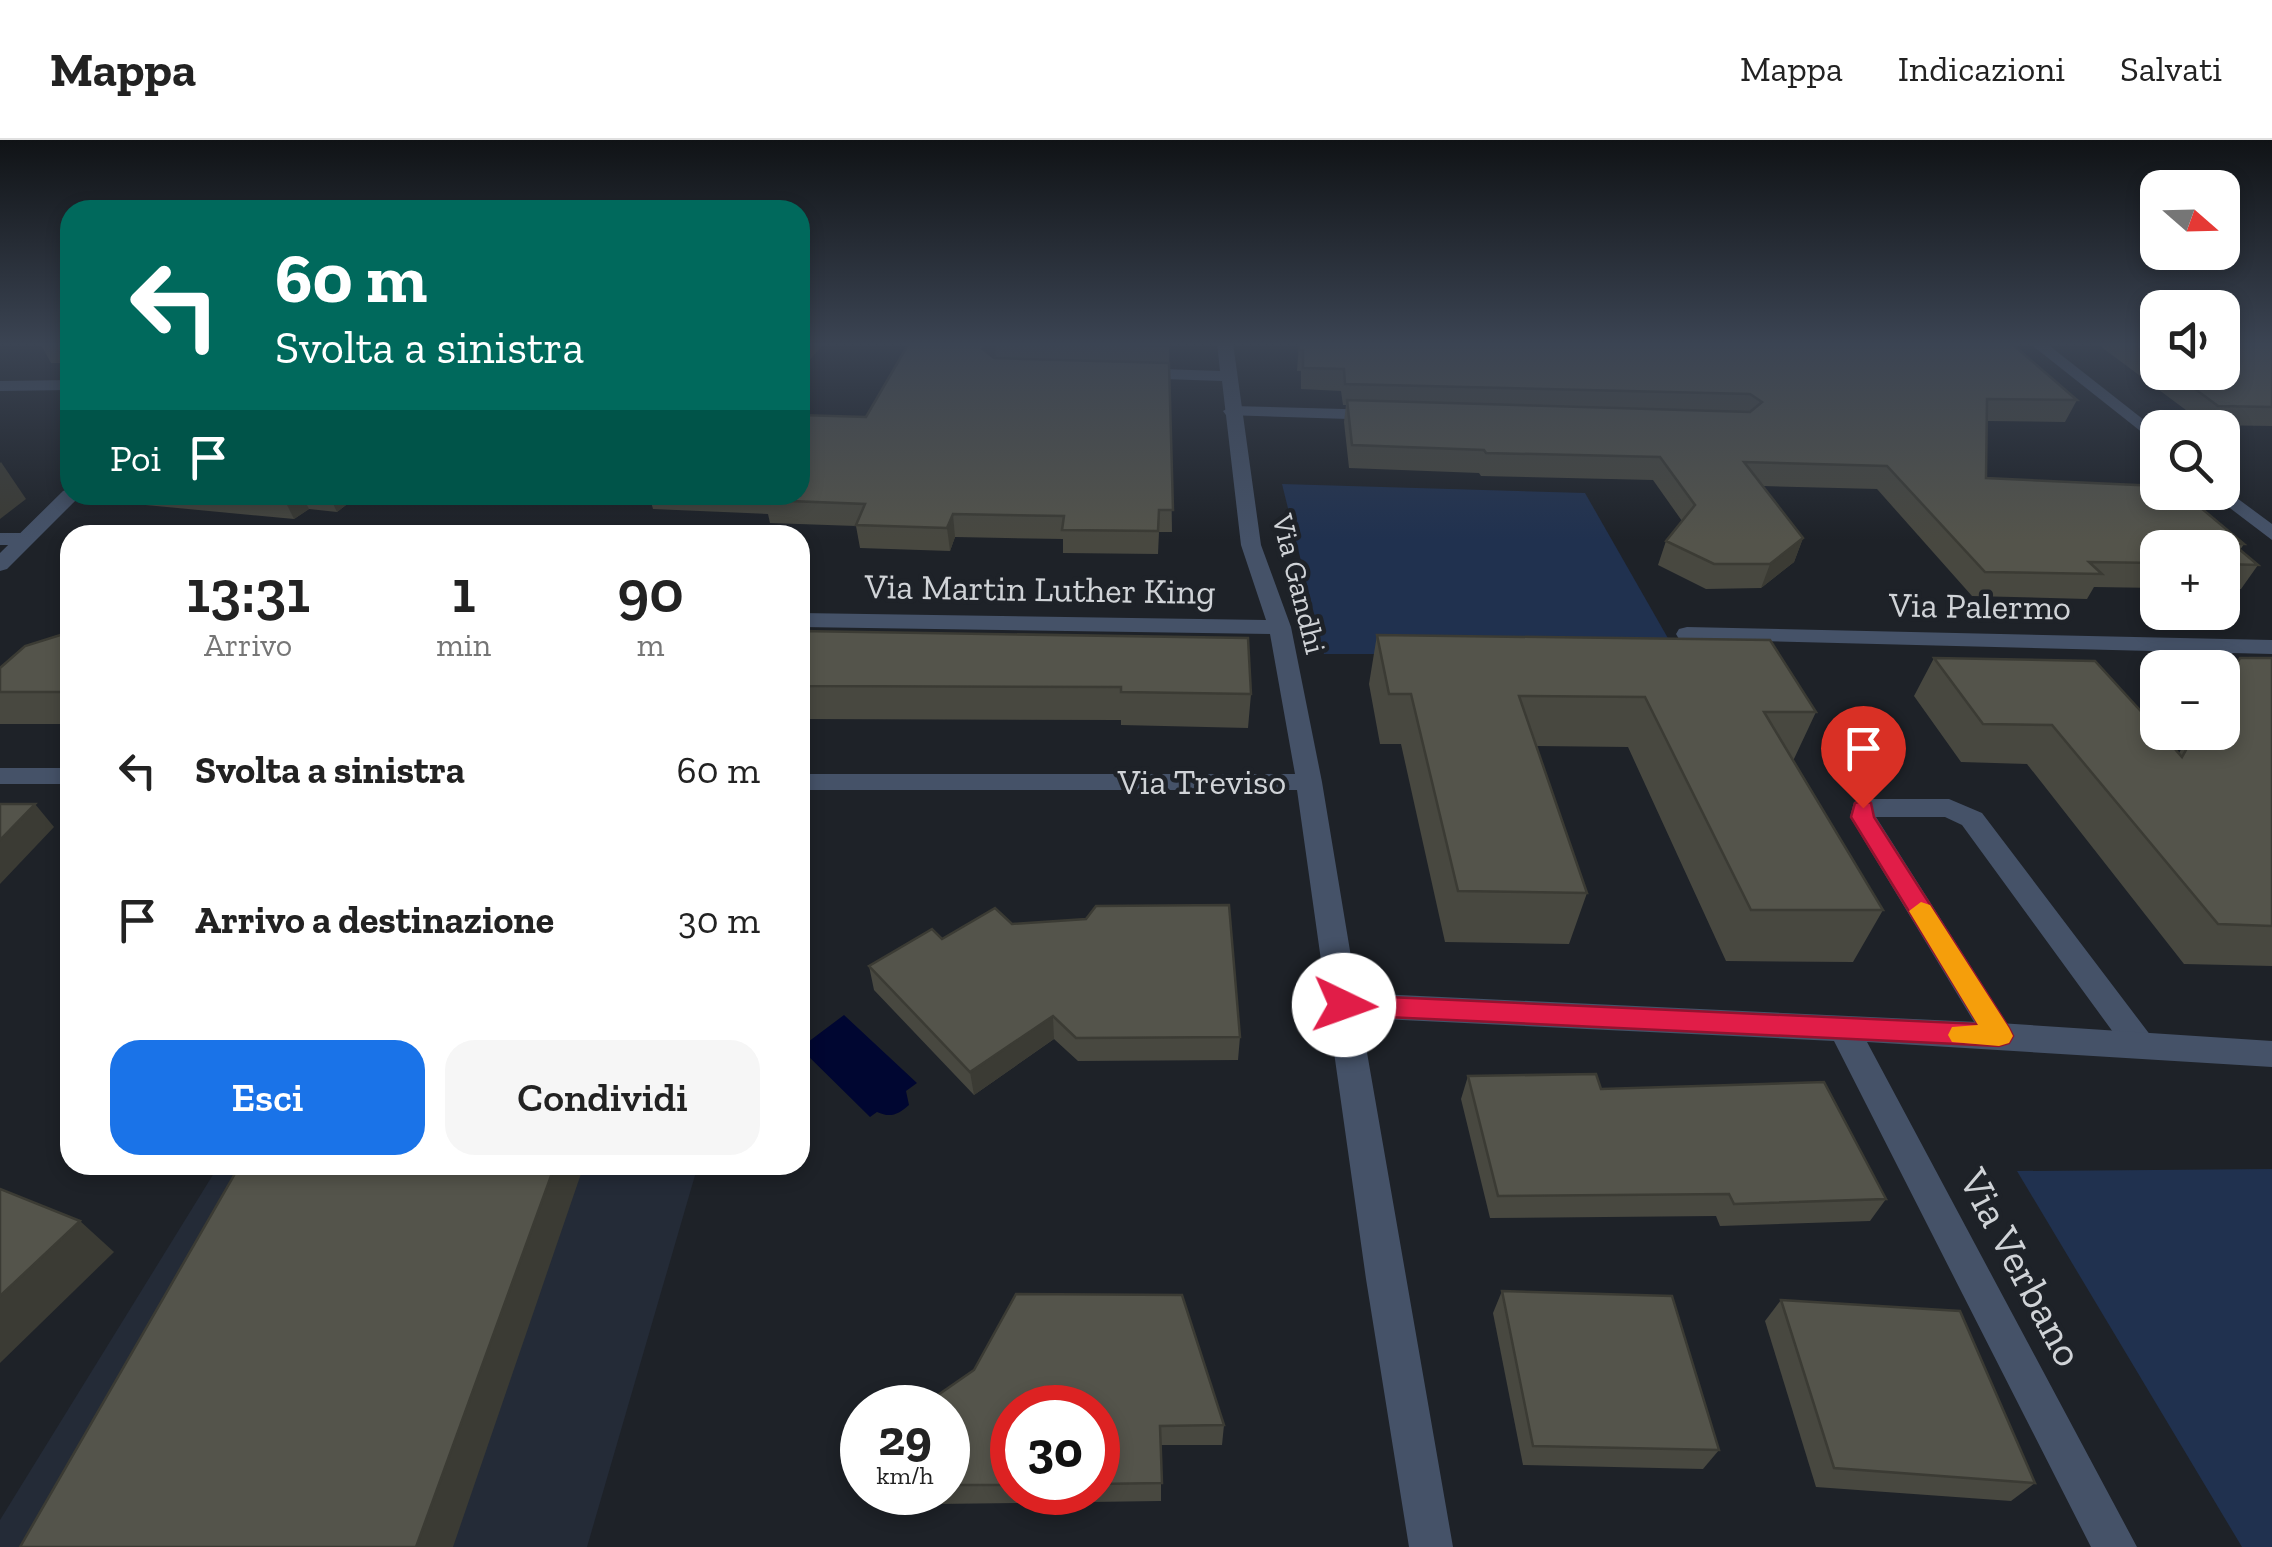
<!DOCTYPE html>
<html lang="it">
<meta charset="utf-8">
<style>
:root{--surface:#fff;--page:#f6f6f6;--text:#222;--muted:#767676;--line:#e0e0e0;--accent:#1a73e8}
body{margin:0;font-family:"Zilla Slab",serif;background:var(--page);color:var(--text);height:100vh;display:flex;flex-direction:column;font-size:38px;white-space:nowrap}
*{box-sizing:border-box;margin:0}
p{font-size:32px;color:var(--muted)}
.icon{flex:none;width:55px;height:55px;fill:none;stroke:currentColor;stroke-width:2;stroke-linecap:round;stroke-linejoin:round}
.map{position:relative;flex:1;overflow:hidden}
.side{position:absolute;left:60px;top:385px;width:750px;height:650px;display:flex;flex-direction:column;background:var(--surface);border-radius:30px;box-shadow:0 5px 15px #0003}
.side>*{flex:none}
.top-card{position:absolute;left:60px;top:60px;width:750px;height:305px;border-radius:30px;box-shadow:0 5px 15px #0003;background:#00695c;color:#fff;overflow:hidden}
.needle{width:65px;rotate:110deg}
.controls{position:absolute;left:2140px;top:30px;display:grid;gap:20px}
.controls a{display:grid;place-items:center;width:100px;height:100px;border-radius:20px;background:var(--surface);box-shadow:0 5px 15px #0003;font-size:50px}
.speed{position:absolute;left:840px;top:1245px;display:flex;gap:20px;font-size:50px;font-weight:700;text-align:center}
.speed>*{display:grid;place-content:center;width:130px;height:130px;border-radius:50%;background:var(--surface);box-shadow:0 5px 15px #0003;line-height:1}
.speed small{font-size:25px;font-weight:400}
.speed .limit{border:15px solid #d22;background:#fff;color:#111}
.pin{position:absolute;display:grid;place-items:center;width:85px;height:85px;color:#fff;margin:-102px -42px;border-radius:50% 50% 50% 0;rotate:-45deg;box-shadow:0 0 10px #0007}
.pin .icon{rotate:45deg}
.me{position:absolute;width:110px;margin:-55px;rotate:93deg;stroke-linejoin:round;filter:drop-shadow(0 0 8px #0008)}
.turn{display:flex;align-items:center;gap:35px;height:210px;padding:0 50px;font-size:45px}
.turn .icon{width:130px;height:130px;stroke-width:2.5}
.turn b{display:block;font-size:70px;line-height:85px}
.then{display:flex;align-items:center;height:95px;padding:0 50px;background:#0003;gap:20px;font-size:38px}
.eta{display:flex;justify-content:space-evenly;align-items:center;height:170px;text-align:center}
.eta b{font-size:60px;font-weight:600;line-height:70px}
.action{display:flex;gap:20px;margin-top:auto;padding:20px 50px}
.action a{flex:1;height:115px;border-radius:30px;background:var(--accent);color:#fff;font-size:40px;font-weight:600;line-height:115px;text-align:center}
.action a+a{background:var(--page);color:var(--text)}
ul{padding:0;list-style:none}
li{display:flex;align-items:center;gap:30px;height:150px;padding:0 50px}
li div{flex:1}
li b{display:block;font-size:38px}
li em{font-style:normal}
header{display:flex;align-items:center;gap:60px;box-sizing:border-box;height:140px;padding:0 50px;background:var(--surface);border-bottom:2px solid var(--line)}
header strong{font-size:48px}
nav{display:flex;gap:55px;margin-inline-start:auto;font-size:35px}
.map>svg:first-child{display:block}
.built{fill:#242b37}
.green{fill:#20314f}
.water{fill:#000631}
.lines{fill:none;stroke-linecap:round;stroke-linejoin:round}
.service{fill:#455268;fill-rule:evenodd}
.minor{fill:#455268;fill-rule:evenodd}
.tertiary{fill:#455268;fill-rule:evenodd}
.wall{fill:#484840;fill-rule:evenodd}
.shaded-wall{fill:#3b3b34}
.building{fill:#54544b;stroke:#3b3b34;stroke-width:2.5}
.route{fill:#e11d48;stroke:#92132f;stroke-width:2.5}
.slow{fill:#f59e0b}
.labels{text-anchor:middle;stroke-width:9;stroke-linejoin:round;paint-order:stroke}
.far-street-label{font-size:30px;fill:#d0d3d7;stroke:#1e2228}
.street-label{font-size:35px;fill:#d0d3d7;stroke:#1e2228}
.near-street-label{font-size:42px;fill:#d0d3d7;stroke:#1e2228}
</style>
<header>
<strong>Mappa</strong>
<nav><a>Mappa</a><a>Indicazioni</a><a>Salvati</a></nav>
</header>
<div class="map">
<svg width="2272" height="1407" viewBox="0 0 2272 1407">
<rect width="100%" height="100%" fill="#1e2228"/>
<!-- built -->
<polygon class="built" points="219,1025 698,1025 587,1407 0,1407 0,1380"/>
<!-- green -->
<g class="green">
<polygon points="1282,344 1585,353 1677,514 1324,514"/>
<polygon points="2272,1029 2272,1407 2242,1407 2017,1031"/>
</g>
<!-- water -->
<path class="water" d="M844 875 917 943 906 951 909 965C898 975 890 978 877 972L870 977 800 908Z"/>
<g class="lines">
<!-- service -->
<g class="service">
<polygon points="70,240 70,250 0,251 0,241"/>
<polygon points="1232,266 1380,270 1389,275 1380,280 1226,275 1223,271"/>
<polygon points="0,393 26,393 36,399 26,405 0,405"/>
<polygon points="1863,659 1949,659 1982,673 2151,896 2156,905 2151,914 2140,918 2129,914 1962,685 1945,677 1876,677 2015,896 2010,905 1999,909 1988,905 1850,677 1854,662"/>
</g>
<!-- minor -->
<g class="minor">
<polygon points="1217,203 1233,203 1261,405 1291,487 1322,642 1357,853 1999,883 2272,901 2272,927 1867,902 2137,1407 2091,1407 1834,901 1361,878 1453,1407 1409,1407 1366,1139 1297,650 800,650 800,634 1295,634 1270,494 800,487 800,473 1266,480 1241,405 1222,241 1134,238 1126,233 1134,228 1220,231"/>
<polygon points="2029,203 2046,203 2158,291 2158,305"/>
<polygon points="2222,347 2272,384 2272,400 2214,356 2212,352 2222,352"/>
<polygon points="757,388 767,394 746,395"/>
<polygon points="1687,487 2272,500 2272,514 1679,499 1676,494 1679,489"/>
<rect x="0" y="628" width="70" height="16"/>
</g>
<!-- tertiary -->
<polygon class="tertiary" points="70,349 70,355 80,355 77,359 7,429 0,431 0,413 63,351"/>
</g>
<!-- wall -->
<g class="wall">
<polygon points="40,203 70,203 70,223 51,223"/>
<polygon points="909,203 1169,203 1172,392 1159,392 1158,414 1063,413 1063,399 955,397 950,411 860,408 856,386 770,383 768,374 653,369 649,355 800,355 866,277"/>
<polygon points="1299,203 2077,260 2065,282 1987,281 1986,338 2244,404 2240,410 2258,425 2241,449 2222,449 2222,408 2158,408 2158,448 2094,447 2087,459 1972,456 1877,349 1763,346 1803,398 1794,422 1761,448 1706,449 1658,425 1666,401 1682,381 1653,340 1481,336 1479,333 1349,328 1344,282 1346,265 1343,265 1341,251 1301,249 1301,231 1297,231"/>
<polygon points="2096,203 2158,203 2158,232 2222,232 2272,203 2272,286 2206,285"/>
<polygon points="79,355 359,355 337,372 309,369 294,379 82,359"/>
<polygon points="800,491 1251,554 1248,588 1121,585 1121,580 800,579"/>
<polygon points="70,492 70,584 0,584 0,528"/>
<polygon points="1377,495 1816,572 1793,621 1883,770 1853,822 1726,821 1628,607 1536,606 1587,753 1569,804 1445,802 1401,604 1380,604 1369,544"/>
<polygon points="1934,518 2179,613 2191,592 2222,592 2222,542 2240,518 2272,518 2272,826 2184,824 2027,624 1961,622 1914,556"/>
<polygon points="1012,784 1240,897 1238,920 1078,921 1054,899 974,955 874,850 869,826 942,799"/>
<polygon points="1468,936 1886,1059 1870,1081 1720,1086 1716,1076 1490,1078 1461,959"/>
<polygon points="1502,1151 1719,1310 1703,1329 1523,1325 1493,1173"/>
<path d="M1016 1154 1182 1155 1224 1285 1222 1305H1161V1361L935 1364 932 1352H948V1268H937L938 1255 974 1230ZM1012 1268H1098V1352H1012Z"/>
<polygon points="1781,1160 2035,1343 2011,1361 1816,1347 1765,1181"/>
</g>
<!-- shaded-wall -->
<g class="shaded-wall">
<polygon points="804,203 824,203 803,228 800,207"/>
<polygon points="992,203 995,203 996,221 983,209"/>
<polygon points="1,322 26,359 0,379 0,323"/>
<polygon points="289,355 302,355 309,369 294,379 284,359"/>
<polygon points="329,355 359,355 337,372"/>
<polygon points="953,374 955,397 950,411 947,388"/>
<polygon points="1803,398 1794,422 1761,448 1770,424"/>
<polygon points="35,664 54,687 0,744 0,700"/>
<polygon points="1053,876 1054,899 974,955 970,932"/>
<polygon points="555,1025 584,1025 453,1407 416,1407"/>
<polygon points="80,1081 114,1112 0,1223 0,1156"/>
</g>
<!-- building -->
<g class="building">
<polygon points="909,203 992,203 983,209 994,218 1169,223 1173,370 1159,370 1158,391 1062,390 1064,376 953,374 947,388 856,385 865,364 765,360 768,355 800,355 800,275 866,277"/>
<polygon points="1045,203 1169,203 1169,206"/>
<polygon points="1299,203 2011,203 2077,260 1987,259 1986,338 2158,346 2158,352 2182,352 2244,404 2233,404 2258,425 2222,424 2222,408 2158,408 2158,423 2089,422 2102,434 1985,432 1887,326 1744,322 1803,398 1770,424 1714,424 1666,401 1695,365 1660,317 1486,313 1484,310 1352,305 1347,260 1750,272 1762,262 1750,254 1345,244 1344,229 1303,228 1303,210 1299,210"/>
<polygon points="2130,203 2158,203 2158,222"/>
<polygon points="2222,203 2272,203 2272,267 2218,266 2172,232 2222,232"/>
<polygon points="245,355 289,355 284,359"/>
<polygon points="547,391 634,392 632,395 538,395"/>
<polygon points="800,491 1248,498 1251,554 1121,552 1121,547 800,546"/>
<polygon points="70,492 70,552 0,552 0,528 25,506"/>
<polygon points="1377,495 1770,500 1816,572 1764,572 1883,770 1751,770 1645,557 1519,556 1587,753 1458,751 1411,554 1389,554"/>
<polygon points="1934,518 2095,521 2158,590 2158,592 2160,592 2182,617 2196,592 2222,592 2222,548 2240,518 2272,518 2272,786 2218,784 2052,585 1983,584"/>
<polygon points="0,664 35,664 0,700"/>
<polygon points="1229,765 1240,897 1076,898 1053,876 970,932 869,826 932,789 942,799 995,768 1012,784 1086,779 1096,766"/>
<polygon points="1596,934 1601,949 1824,942 1886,1059 1734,1064 1729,1054 1498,1056 1468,936"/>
<polygon points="240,1025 555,1025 416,1407 20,1407"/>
<polygon points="0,1049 80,1081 0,1156"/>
<polygon points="1502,1151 1672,1156 1719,1310 1533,1306"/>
<polygon points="1016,1154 1182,1155 1224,1285 1160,1286 1162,1343 1098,1344 1098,1268 1012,1268 1012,1345 948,1345 948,1268 937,1268 938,1255 974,1230"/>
<polygon points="1781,1160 1960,1171 2035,1343 1834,1328"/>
</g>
<!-- sky -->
<linearGradient id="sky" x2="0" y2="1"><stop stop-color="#101316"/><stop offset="0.51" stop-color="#3b4453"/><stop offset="1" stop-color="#3b4453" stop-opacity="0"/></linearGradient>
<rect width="2272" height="400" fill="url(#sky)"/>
<!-- route -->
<polygon class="route" points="1863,661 1871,663 1874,677 2009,888 2013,896 2009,903 1999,906 1344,875 1335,872 1331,865 1335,858 1344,855 1978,884 1851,677 1855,663"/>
<!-- slow -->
<polygon class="slow" points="1921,762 1930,765 2009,888 2013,896 2009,903 1999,906 1952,902 1948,895 1952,887 1978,885 1909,771"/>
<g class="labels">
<!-- far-street labels -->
<g class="far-street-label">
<text transform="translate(1299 444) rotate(76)" y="10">Via Gandhi</text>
</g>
<!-- street labels -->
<g class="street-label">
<text transform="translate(1040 449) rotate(1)" y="12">Via Martin Luther King</text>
<text transform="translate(1980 466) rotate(1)" y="12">Via Palermo</text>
<text x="1202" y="654">Via Treviso</text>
</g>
<!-- near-street labels -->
<g class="near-street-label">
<text transform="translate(2022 1127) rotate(62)" y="15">Via Verbano</text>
</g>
</g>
</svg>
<div class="controls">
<a><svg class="needle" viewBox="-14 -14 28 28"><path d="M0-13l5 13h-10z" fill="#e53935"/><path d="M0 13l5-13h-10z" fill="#767676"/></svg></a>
<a><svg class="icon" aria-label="sound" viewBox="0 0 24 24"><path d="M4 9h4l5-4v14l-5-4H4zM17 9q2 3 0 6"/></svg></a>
<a><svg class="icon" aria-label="search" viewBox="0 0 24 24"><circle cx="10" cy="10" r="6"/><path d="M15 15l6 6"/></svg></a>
<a>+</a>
<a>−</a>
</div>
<div class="speed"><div>29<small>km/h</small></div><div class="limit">30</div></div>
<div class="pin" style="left:1863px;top:668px;background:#d93025"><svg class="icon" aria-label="arrive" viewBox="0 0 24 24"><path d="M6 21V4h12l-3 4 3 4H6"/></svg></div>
<svg class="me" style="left:1344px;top:865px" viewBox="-20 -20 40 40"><circle r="19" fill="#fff"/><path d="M0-13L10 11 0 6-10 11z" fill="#e11d48"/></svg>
<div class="top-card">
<div class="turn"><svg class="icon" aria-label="left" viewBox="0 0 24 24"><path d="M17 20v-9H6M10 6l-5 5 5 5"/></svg><div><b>60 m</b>Svolta a sinistra</div></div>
<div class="then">Poi<svg class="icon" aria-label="arrive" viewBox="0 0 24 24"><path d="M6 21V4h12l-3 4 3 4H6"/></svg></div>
</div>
<section class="side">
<div class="eta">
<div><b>13:31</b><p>Arrivo</p></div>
<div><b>1</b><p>min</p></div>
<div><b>90</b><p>m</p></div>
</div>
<ul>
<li><svg class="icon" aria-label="left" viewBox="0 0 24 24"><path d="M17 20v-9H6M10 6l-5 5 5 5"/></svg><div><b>Svolta a sinistra</b></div><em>60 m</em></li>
<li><svg class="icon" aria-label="arrive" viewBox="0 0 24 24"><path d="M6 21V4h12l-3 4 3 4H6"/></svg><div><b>Arrivo a destinazione</b></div><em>30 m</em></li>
</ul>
<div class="action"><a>Esci</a><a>Condividi</a></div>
</section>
</div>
